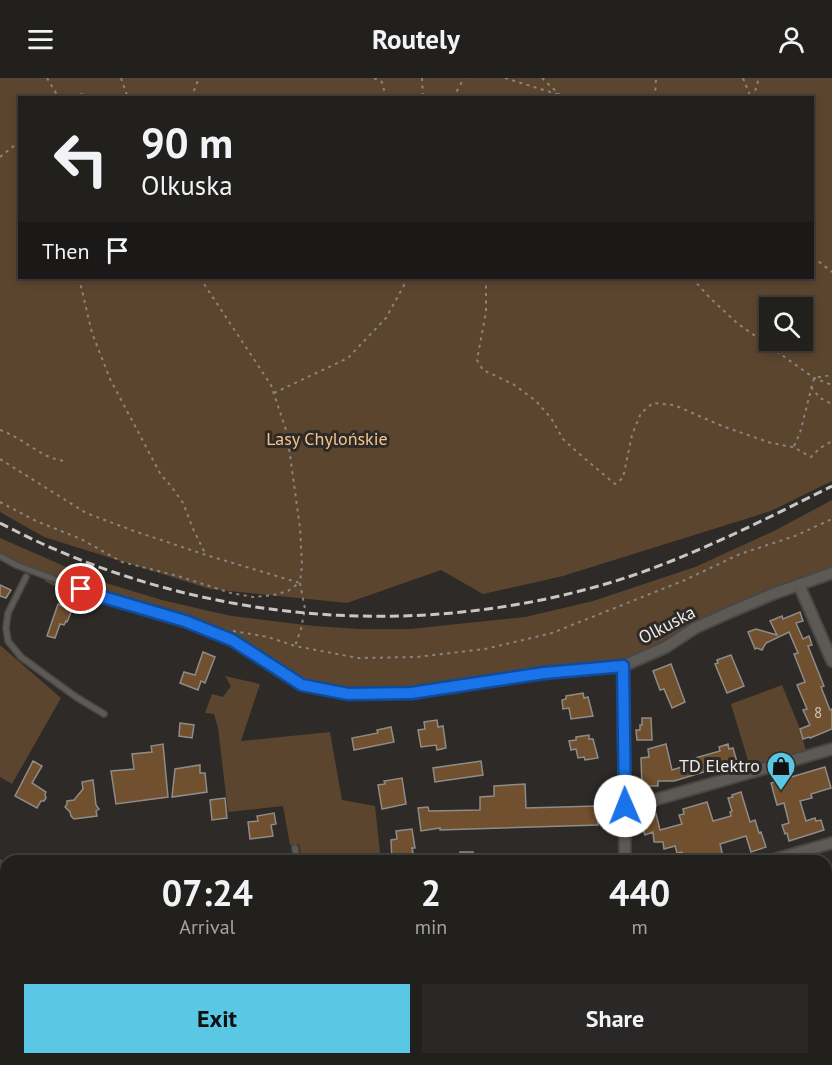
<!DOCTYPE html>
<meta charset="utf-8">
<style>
:root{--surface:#22201d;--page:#2a2826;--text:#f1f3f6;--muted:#a2a3a4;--line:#3f3e3b;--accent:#5ac8e5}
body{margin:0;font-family:"PT Sans",sans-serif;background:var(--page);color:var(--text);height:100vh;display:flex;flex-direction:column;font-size:22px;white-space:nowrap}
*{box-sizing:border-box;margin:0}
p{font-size:20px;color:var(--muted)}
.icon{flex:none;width:33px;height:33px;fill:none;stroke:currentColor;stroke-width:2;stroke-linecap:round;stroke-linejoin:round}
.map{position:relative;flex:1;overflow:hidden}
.drawer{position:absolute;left:0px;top:777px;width:832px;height:210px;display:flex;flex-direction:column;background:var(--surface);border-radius:18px 18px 0 0;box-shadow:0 3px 9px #0003,0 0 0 2px var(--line)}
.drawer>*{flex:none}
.banner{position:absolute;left:18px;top:18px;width:796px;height:183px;border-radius:0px;box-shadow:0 3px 9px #0003,0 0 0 2px var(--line);background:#22201d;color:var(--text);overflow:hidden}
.buttons{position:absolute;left:759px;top:219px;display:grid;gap:12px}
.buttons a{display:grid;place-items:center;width:54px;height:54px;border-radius:0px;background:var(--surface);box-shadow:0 3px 9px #0003,0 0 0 2px var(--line);font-size:30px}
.pin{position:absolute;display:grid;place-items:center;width:51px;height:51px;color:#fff;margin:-26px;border:3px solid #fff;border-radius:50%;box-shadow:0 2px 6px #0007}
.me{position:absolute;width:66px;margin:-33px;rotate:359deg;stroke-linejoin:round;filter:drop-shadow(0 0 4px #0008)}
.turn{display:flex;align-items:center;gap:21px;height:126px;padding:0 24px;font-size:27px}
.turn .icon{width:78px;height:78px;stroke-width:2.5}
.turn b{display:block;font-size:42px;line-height:51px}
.then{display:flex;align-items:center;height:57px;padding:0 24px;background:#0003;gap:12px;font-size:22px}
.eta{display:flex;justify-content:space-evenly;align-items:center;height:102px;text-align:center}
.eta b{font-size:36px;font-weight:700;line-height:42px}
.cta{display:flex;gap:12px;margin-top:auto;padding:12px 24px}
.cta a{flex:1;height:69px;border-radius:0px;background:var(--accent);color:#111;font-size:24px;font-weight:700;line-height:69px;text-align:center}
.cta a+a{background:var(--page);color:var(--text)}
header{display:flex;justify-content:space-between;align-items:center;height:78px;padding:0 24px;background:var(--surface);font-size:27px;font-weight:700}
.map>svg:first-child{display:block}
.green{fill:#5c452e;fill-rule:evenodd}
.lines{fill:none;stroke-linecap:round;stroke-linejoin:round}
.stream{stroke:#2a6474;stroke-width:3}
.river{stroke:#2a6474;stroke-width:20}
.building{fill:#70502e;stroke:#8f8c88;stroke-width:1.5}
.lane-casing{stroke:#494744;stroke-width:8}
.street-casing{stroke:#494744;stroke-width:14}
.path{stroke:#878583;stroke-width:2;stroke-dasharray:3 4.5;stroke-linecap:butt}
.lane{stroke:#5d5a56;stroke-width:5}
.street{stroke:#5d5a56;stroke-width:10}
.rail{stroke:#c8c7c5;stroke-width:3;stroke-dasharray:9 4.5;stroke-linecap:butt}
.route-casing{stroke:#114b97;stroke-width:15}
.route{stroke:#1a73e8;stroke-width:10}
.labels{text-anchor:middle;stroke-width:6;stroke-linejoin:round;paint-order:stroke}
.number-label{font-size:15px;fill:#cec5bb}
.park-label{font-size:18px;fill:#fac48c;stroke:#2d2a27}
.street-label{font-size:18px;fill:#edecea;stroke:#2d2a27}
.poi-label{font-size:18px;fill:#edecea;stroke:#2d2a27;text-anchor:end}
</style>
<header><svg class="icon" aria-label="menu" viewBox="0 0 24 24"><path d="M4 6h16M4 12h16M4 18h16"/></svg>Routely<svg class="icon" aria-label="person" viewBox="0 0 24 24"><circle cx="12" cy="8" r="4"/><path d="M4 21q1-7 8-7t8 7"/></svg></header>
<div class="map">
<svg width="832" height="987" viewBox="0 0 832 987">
<rect width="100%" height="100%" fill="#2d2a27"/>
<!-- green -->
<g class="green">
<path d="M0 0H832V403L771 433 563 498 483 516 441 492 347 525 210 511 44 459 0 434ZM20 20H813V200H20ZM770 230H802V262H770Z"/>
<polygon points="832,422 832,491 803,498 780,507 719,535 666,563 615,584 452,604 415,611 364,615 305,601 242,561 188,541 105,518 34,491 0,476 0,460 96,502 162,522 209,533 232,538 314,548 360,551 410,551 525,539 593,523 695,489 774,453"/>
<path d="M45 501 133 532 166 540 195 549V551C147 539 99 526 52 507L45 503Z"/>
<polygon points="0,567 61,620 12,706 0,699"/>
<polygon points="225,598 260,606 241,663 330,654 342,722 375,728 381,783 302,783 299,766 290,767 283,728 228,734 218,650 214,636 205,635 212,616 223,619 231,608"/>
<polygon points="782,607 800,651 806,673 750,689 731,626"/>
<polygon points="0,781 6,785 6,981 401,981 403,987 0,987"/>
<polygon points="832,970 832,987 647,987 644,981 826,981 827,972"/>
<polygon points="485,981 572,981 570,987 485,987"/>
</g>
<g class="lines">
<!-- stream -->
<polyline class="stream" points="149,987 152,981"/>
<!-- river -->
<g class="river">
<polyline points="0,868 6,870"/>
<polyline points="649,981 651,987"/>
<polyline points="376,987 378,981"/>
<polyline points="610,987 614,981"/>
</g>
</g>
<!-- building -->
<g class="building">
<polygon points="0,507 11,512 6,520 0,518"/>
<polygon points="58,526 72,532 67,544 66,543 64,547 60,546 55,560 47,558"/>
<polygon points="800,534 803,543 796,545 803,561 809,558 812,567 808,568 824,608 821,609 830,632 832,631 832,651 810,660 809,659 803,661 800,651 810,647 803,632 807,631 797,607 805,604 794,576 798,575 789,554 766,565 762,572 757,570 755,571 748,554 756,551 777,557 770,543 782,538 783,541"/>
<polygon points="203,574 215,579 205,605 201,603 198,612 180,605 184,594 195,597"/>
<polygon points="731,577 744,608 727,615 715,586 718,585 717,582"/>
<polygon points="671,586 685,624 672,630 664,611 660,612 653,593"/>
<polygon points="583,615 584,620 588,619 593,638 571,641 569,630 563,631 562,622 566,621 566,618"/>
<polygon points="642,640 651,640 652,662 637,662 636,652 640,652 640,647 642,647"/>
<polygon points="437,642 438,649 443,648 446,670 437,672 436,667 421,669 418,652 425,651 424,644"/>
<polygon points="180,645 194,647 192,660 179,658"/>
<polygon points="391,649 394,664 354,672 352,660 378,655 377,652"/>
<polygon points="589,657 589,661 593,661 598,680 585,682 584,679 578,680 576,671 571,672 569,663 576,662 576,659"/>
<polygon points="163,666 168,719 116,726 111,693 134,691 132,676 152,674 151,668"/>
<polygon points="666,666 672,692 697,684 695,680 720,673 719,669 728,666 729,671 733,670 737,684 674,703 658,703 658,708 642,708 641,680 649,679 648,671"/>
<polygon points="33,683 42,688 32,705 46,714 45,716 46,720 44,723 41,723 37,730 15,718"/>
<polygon points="481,683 483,697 435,704 433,690"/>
<polygon points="200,687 200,695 205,695 207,714 172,719 175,691"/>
<polygon points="825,689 831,710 811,716 812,720 800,723 806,743 815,740 816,743 821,742 824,752 789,763 787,755 785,756 782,747 789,745 784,725 777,727 771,705"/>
<polygon points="402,700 406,726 382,731 378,707 385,706 384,703"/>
<polygon points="93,702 96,727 99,731 96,733 97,738 74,741 71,738 70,734 65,729 67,726 67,723 74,722 83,711 82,704"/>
<polygon points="525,706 526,730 597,728 598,747 440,752 440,750 421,753 418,730 428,729 429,733 480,732 480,719 494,718 494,708"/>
<polygon points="741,714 750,744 755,742 759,755 761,754 766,769 751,774 746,758 720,766 724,783 686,783 682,774 677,775 675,768 664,771 663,764 654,764 653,754 645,757 641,744 653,740 653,737 656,736 660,752 682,746 679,737 684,736 683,731 707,724 713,743 731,738 730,734 732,733 728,720 733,719 732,717"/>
<polygon points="225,720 227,740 212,742 210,722"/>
<polygon points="274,735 276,746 271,747 273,758 250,761 248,744 258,743 257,738"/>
<polygon points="412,751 415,770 412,770 413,775 409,776 410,783 392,783 391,762 397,761 396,753"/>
<rect x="460" y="774" width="13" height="9"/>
</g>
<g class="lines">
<!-- lane casing -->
<g class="lane-casing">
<g id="lane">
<polyline points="0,478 16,487 103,519 185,543 232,562 302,607 348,616 411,615 544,595 623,588"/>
<polyline points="26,499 8,535 6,550 8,563 21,579 76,619 104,636"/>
<polyline points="295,770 297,783"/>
</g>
</g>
<!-- street casing -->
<g class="street-casing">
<g id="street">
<polyline points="799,507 832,583"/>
<polyline points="625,728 637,727 832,671"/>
<polyline points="625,783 623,588 666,569 695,550 728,535 773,516 832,495"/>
<polyline points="769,783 832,765"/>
<polyline points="826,869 832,867"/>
</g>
</g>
<!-- path -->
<g class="path">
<polyline points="47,0 59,20"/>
<polyline points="121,0 128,20"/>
<polyline points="374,0 382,4 386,20"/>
<polyline points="422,0 423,20"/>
<polyline points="505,0 560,17"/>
<polyline points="542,0 560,17 568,20"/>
<polyline points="743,0 751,20"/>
<polyline points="73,20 82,16 102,20"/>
<polyline points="191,20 199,0"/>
<polyline points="453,20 464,0"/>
<polyline points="655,20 656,0"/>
<polyline points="753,20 759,0"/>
<polyline points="0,79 20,63"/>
<polyline points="813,179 832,194"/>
<polyline points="79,200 92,255 110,301 161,397 171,408 183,425 193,451 206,477"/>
<polyline points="200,200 271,307 287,355 300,450 302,487 300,505 305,531 301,551 295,568"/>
<polyline points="486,200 486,234 477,282 483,292 513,306 536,323 551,340 563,361 577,374 615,406 623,400 632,357 641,335 653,325 674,327 722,348 771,365 793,369 811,379 820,370 832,363"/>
<polyline points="692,200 710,220 737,245 814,300 832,307"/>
<polyline points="811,309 820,320 832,326"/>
<polyline points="274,315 348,280 386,240 408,200"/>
<path d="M0 352C24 360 41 381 66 383"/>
<polyline points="794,368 800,355 814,300 832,297"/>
<polyline points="0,381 86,435 134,453 206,477 300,505"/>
<polyline points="0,424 36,443 81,461 122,484 178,498 231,515 253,519 274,517 288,513 299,505"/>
<polyline points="233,553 268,559 295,568 358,580 417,579 485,571 552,555 685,502 740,476 795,458 832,441"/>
<polyline points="826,922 832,944"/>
<polyline points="826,953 832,950"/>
<polyline points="386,981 389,987"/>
<polyline points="599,987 604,981"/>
<polyline points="651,987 655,981"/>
</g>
<!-- lane -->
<use href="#lane" class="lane"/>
<!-- street -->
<use href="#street" class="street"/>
<!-- rail -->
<path class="rail" d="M0 445C191 546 420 566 625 500 697 476 764 442 832 408"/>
</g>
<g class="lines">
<!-- route casing -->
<g class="route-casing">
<polyline id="route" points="81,511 103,519 185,543 232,562 302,607 348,616 411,615 544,595 623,588 625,728"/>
</g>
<!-- route -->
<use href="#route" class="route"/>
</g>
<!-- icons -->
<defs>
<g id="shop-pin" transform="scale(1.5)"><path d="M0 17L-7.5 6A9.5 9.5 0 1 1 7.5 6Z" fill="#5ac8e5" stroke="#2d2a27"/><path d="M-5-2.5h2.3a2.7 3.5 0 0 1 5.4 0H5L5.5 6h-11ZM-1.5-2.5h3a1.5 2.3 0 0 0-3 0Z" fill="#111"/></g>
</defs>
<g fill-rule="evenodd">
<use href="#shop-pin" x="781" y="688"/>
</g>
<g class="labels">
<!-- number labels -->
<g class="number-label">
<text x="818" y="640">8</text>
</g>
<!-- park labels -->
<g class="park-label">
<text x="327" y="367">Lasy Chylońskie</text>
</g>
<!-- street labels -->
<g class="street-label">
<text transform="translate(667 547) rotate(-28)" y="6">Olkuska</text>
</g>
<!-- poi labels -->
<g class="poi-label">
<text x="760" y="694">TD Elektro</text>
</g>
</g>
</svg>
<div class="buttons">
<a><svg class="icon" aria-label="search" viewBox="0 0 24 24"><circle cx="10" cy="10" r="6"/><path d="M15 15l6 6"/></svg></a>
</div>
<div class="pin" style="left:81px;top:511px;background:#d93025"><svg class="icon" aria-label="arrive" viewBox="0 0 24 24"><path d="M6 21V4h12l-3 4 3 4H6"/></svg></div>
<svg class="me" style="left:625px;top:728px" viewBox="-20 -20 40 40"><circle r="19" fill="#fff"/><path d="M0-13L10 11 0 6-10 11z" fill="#1a73e8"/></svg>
<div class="banner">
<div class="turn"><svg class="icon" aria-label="left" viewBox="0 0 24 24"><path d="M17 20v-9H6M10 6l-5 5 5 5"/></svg><div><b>90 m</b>Olkuska</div></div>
<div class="then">Then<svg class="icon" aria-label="arrive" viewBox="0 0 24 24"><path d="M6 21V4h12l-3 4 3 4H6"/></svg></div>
</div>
<section class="drawer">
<div class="eta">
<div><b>07:24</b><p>Arrival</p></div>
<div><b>2</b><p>min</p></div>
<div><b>440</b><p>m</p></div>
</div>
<div class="cta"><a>Exit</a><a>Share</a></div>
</section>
</div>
